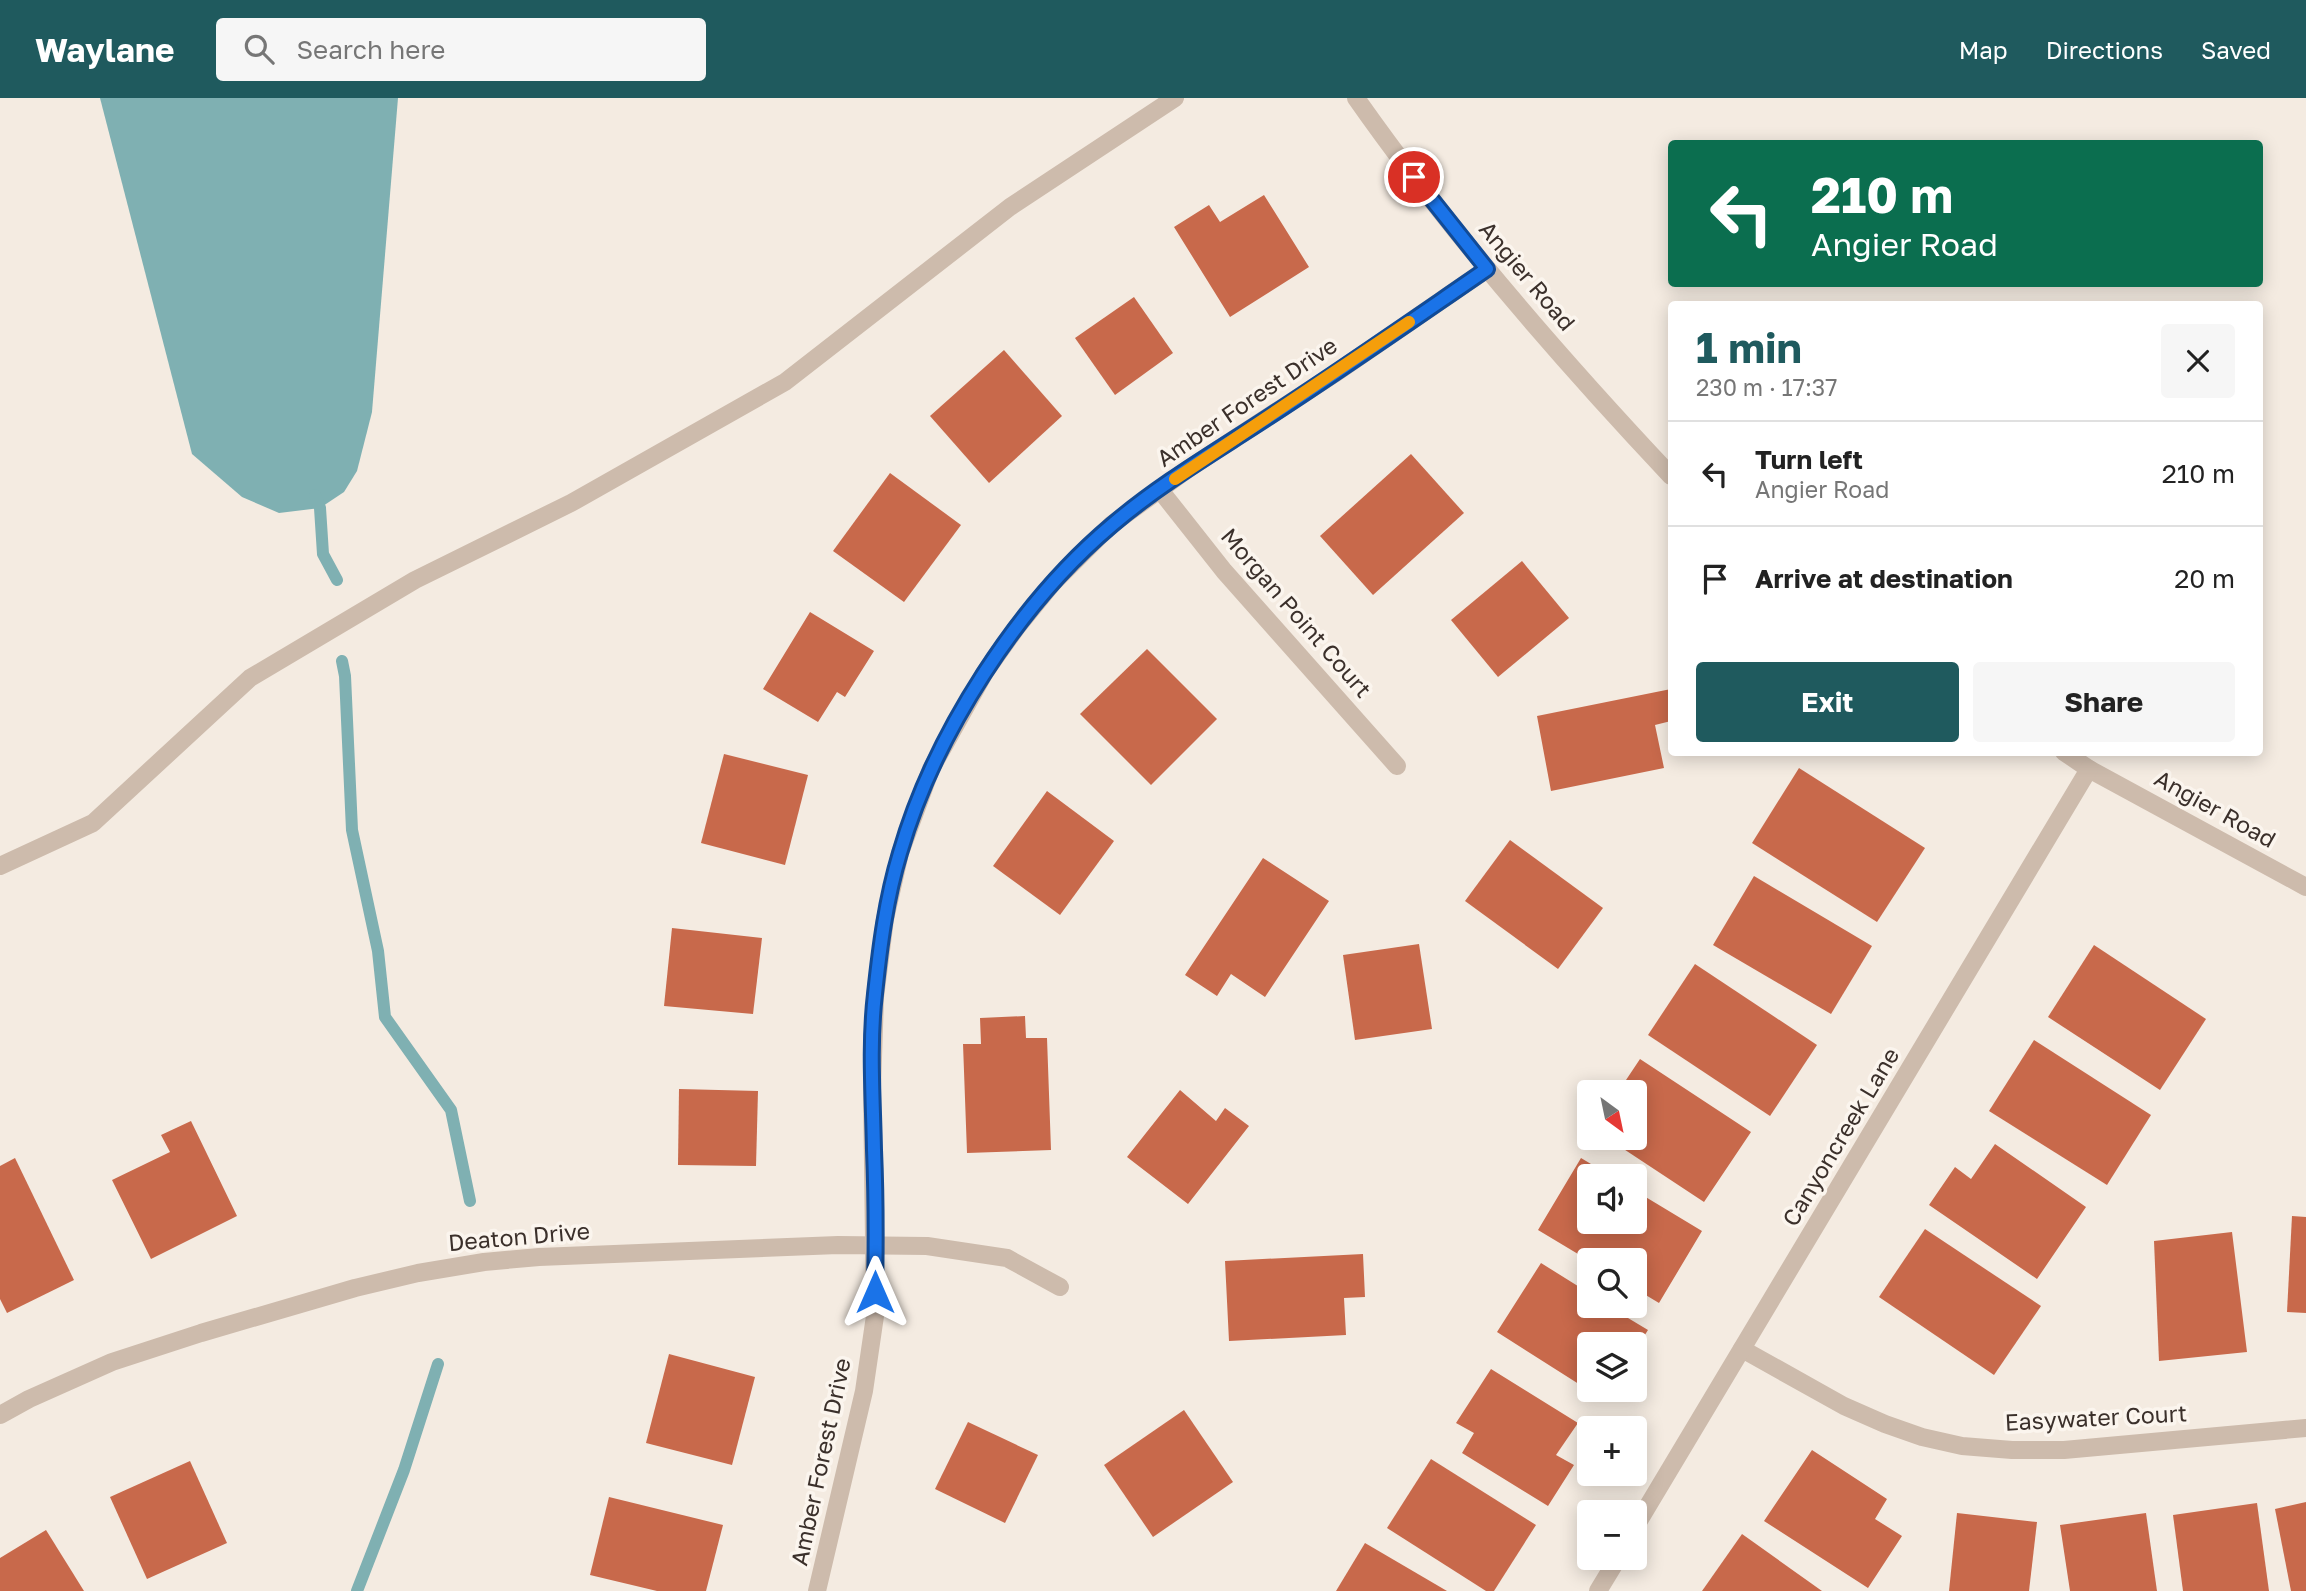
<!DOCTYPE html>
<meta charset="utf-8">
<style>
:root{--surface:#fff;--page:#f6f6f6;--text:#222;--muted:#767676;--line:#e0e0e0;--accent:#1f5a5e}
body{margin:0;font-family:"Golos Text",sans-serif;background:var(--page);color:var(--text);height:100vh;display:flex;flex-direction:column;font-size:26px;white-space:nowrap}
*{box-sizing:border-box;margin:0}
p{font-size:23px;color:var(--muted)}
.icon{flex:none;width:38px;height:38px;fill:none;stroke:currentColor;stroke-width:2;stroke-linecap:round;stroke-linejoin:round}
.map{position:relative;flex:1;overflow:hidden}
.details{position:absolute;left:1668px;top:203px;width:595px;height:455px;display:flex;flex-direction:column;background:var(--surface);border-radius:7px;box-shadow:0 4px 18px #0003}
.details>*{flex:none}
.hud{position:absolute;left:1668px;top:42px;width:595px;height:147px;border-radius:7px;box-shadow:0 4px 18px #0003;background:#0b6e4f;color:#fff;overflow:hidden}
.needle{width:46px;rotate:147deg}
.buttons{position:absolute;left:1577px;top:982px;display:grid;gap:14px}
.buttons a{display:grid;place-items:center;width:70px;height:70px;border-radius:7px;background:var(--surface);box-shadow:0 4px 18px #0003;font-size:35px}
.pin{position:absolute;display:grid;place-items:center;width:60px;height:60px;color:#fff;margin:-30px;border:4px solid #fff;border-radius:50%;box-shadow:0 2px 7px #0007}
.me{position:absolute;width:77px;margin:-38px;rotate:0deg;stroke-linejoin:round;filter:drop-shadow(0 0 5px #0008)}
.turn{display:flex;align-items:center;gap:24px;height:147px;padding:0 28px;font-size:32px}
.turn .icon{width:91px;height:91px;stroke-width:2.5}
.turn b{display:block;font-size:49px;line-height:60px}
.round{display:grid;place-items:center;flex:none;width:74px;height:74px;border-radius:7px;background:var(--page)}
.summary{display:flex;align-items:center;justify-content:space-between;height:119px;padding:0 28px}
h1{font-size:42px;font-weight:700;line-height:52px;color:var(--accent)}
.action{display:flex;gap:14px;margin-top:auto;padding:14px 28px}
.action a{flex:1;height:80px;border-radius:7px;background:var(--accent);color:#fff;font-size:28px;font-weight:700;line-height:80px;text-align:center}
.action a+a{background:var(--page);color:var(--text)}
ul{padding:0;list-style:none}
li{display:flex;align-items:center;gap:21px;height:105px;padding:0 28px;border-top:2px solid var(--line)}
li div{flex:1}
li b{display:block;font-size:26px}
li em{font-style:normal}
header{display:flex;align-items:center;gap:42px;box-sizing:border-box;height:98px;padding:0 35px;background:var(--accent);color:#fff}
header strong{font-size:33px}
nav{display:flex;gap:38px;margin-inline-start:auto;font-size:24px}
.search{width:490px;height:63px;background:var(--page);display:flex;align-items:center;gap:18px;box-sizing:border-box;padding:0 24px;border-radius:7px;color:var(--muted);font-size:26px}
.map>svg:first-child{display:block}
.water{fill:#7fb0b2}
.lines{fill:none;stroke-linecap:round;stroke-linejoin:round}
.stream{stroke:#7fb0b2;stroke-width:12}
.building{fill:#c8694b}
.minor{stroke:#cdbbac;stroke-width:18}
.route-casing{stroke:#114b97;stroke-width:18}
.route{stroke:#1a73e8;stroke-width:12}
.slow{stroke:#f59e0b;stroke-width:12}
.labels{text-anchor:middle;stroke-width:7;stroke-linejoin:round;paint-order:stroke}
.street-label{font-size:23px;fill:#3b302b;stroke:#fbf5ee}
</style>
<header>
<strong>Waylane</strong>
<div class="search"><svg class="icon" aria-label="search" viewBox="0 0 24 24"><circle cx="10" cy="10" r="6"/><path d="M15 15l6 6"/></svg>Search here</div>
<nav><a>Map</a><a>Directions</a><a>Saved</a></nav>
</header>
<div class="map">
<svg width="2306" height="1493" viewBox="0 0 2306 1493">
<rect width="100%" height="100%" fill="#f4ebe1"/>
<!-- water -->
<polygon class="water" points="100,0 398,0 372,314 357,373 344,394 320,410 279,415 242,399 192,356"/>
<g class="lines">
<!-- stream -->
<g class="stream">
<polyline points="315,397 320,410 323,456 337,482"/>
<polyline points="342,563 345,578 352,732 378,853 385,919 451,1012 470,1103"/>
<polyline points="357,1493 404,1372 438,1266"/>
</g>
</g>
<!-- building -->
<g class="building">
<polygon points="1264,97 1309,169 1230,219 1174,129 1209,107 1220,124"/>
<polygon points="1134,199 1173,255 1115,297 1075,240"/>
<polygon points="1004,252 1062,318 989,385 930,318"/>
<polygon points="1411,356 1464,415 1373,497 1320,438"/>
<polygon points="890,375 961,427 904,504 833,453"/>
<polygon points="1522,463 1569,520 1498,579 1451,522"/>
<polygon points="810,514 874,553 845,599 837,594 818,624 763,591"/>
<polygon points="1147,551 1217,621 1151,687 1080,616"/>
<polygon points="1671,591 1671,623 1655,627 1664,670 1551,693 1537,618"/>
<polygon points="724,656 808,677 785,767 701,745"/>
<polygon points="1799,670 1925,750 1877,824 1752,745"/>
<polygon points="1047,693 1114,743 1060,817 993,768"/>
<polygon points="1510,742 1603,810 1558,871 1465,803"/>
<polygon points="1263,760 1329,803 1265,899 1231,876 1217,898 1185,877"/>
<polygon points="1754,778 1872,848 1831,916 1713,847"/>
<polygon points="672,830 762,840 753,916 664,908"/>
<polygon points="1419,846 1432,931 1355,942 1343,857"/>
<polygon points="2094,847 2206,921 2160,992 2048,919"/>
<polygon points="1695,866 1817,947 1770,1018 1648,937"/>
<polygon points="1025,918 1026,940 1047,940 1051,1052 967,1055 963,946 981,946 980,920"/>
<polygon points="2034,942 2151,1017 2107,1087 1989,1013"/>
<polygon points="1640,961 1751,1034 1704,1104 1607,1040 1634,1040 1634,994 1618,994"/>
<polygon points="679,991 758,993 756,1068 678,1067"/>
<polygon points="1180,992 1216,1023 1225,1010 1249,1028 1188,1106 1127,1059"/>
<polygon points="191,1023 237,1118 151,1161 112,1082 170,1054 161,1037"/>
<polygon points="1995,1046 2086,1109 2037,1181 1929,1107 1955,1069 1971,1081"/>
<polygon points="15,1060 74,1182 7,1215 0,1201 0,1068"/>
<polygon points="1581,1060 1611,1078 1589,1078 1589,1124 1634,1124 1634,1092 1702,1133 1659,1205 1634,1190 1634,1162 1588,1162 1538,1132"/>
<polygon points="2292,1118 2306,1119 2306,1215 2287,1214"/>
<polygon points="1925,1131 2041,1208 1994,1277 1879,1199"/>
<polygon points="2232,1134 2247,1254 2159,1263 2154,1143"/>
<polygon points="1363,1156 1365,1199 1344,1200 1346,1237 1229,1243 1225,1163"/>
<polygon points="1541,1165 1589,1195 1589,1208 1608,1208 1648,1232 1634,1254 1634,1246 1589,1246 1589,1292 1611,1292 1604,1302 1497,1234"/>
<polygon points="669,1256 755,1279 732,1367 646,1345"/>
<polygon points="1491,1271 1578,1325 1556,1357 1574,1367 1548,1408 1462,1355 1474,1335 1456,1325"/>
<polygon points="1184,1312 1233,1384 1153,1439 1104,1367"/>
<polygon points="968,1324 1038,1357 1005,1425 935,1391"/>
<polygon points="1812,1352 1887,1401 1875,1421 1902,1438 1868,1490 1764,1423"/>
<polygon points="1431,1361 1536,1427 1494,1493 1486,1493 1387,1430"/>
<polygon points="190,1363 227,1445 147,1481 110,1399"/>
<polygon points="609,1399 723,1427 706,1493 657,1493 590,1477"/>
<polygon points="2306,1404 2306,1493 2291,1493 2275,1411"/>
<polygon points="2257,1405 2269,1493 2183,1493 2173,1417"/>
<polygon points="1957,1415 2037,1424 2029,1493 1949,1493"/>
<polygon points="2146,1415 2157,1493 2070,1493 2060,1427"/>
<polygon points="46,1432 84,1493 0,1493 0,1460"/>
<polygon points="1742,1436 1822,1493 1702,1493"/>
<polygon points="1365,1445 1447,1493 1336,1493"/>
</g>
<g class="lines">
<!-- minor -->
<g class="minor">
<path d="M1356 0C1450 134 1559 259 1671 378"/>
<polyline points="1160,392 1224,473 1397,668"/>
<polyline points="2064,654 2089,671 2306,789"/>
<polyline points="0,768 93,725 250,580 415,482 571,405 785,284 1010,109 1175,0"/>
<polyline points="1742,1251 1844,1308 1885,1326 1922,1339 1962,1348 2012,1352 2064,1352 2306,1330"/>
<polyline points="0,1317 29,1301 112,1264 201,1235 355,1190 418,1175 484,1164 539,1159 838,1147 927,1148 1007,1160 1060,1189"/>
<polyline points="1634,1431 2089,671"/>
<polyline points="817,1493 864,1293 875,1218 872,990 875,899 885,821 900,755 931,671 985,574 1017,529 1052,486 1111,427 1188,371 1334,276 1487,171"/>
<polyline points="1598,1493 1618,1460"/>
</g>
</g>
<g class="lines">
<!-- route casing -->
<g class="route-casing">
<path id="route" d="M875 1194C876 1147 876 1099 874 1052 873 1000 869 947 875 896 880 849 886 801 900 755 934 637 1018 506 1112 427 1160 386 1215 354 1267 320 1341 272 1414 221 1487 171L1414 79"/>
</g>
<!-- route -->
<use href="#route" class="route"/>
<!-- slow -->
<polyline class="slow" points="1175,381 1409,224"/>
</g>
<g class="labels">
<!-- street labels -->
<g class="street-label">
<text transform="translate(1527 178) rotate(50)" y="8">Angier Road</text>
<text transform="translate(1247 304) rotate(-34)" y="8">Amber Forest Drive</text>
<text transform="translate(1296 515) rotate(49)" y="8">Morgan Point Court</text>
<text transform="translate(2215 711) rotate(29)" y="8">Angier Road</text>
<text transform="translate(1841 1039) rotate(-59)" y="8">Canyoncreek Lane</text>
<text transform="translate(519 1139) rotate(-5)" y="8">Deaton Drive</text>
<text transform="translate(2096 1320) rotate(-3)" y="8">Easywater Court</text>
<text transform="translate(821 1364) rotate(-78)" y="8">Amber Forest Drive</text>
</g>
</g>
</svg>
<div class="buttons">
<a><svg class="needle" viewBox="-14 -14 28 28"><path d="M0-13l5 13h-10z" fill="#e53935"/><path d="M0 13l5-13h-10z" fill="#767676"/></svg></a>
<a><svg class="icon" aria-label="sound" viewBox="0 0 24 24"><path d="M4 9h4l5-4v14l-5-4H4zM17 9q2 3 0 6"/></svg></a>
<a><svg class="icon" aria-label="search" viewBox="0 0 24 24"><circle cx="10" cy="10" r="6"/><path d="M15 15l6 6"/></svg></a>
<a><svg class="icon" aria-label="layers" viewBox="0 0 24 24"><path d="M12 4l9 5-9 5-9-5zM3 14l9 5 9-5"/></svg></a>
<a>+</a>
<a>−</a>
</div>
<div class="pin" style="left:1414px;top:79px;background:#d93025"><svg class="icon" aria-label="arrive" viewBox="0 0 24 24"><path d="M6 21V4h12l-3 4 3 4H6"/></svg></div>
<svg class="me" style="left:875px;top:1194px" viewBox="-20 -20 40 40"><path d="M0-17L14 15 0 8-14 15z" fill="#1a73e8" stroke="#fff" stroke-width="4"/></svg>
<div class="hud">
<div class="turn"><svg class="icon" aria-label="left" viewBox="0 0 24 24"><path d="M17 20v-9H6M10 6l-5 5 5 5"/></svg><div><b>210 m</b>Angier Road</div></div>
</div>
<section class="details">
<div class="summary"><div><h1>1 min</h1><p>230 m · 17:37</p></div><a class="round"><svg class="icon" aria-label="close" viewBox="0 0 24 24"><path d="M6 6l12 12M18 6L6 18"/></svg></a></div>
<ul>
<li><svg class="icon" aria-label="left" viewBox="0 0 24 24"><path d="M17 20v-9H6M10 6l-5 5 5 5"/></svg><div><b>Turn left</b><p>Angier Road</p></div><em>210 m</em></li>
<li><svg class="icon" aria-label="arrive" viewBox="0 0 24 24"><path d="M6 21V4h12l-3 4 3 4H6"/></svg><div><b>Arrive at destination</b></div><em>20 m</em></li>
</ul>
<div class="action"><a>Exit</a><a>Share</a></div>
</section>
</div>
